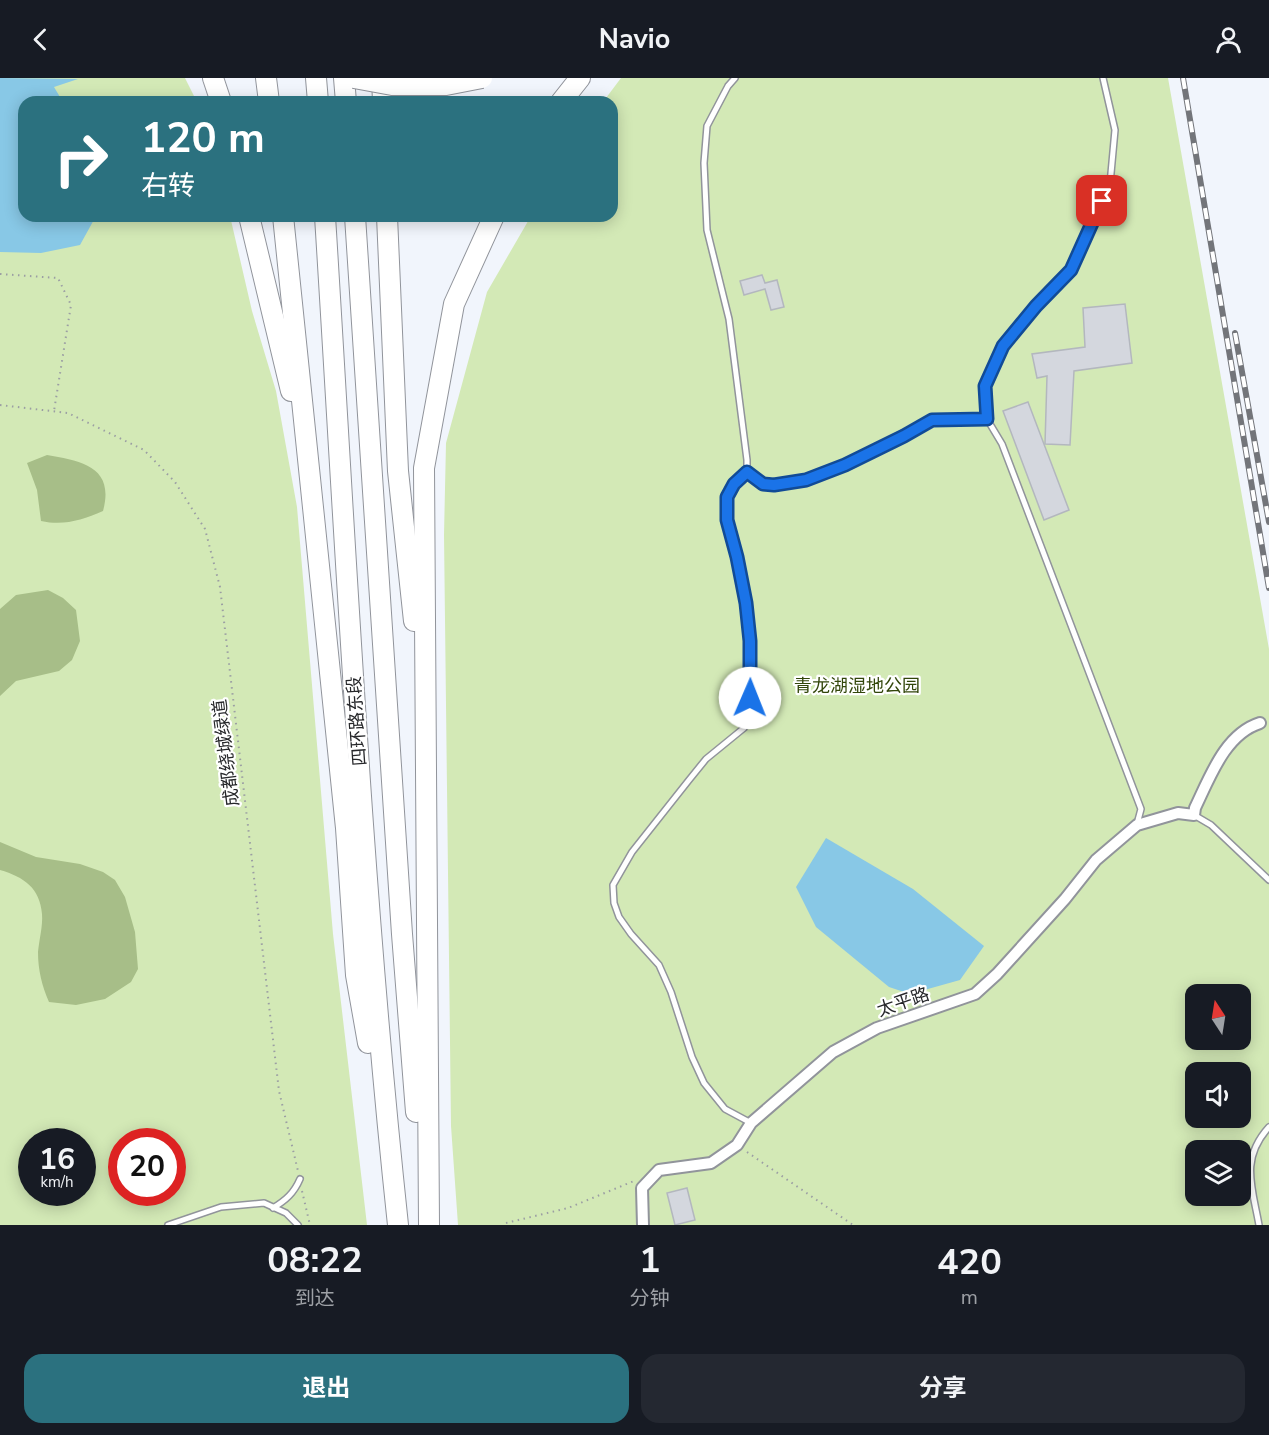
<!DOCTYPE html>
<html lang="zh">
<meta charset="utf-8">
<style>
:root{--surface:#171b24;--page:#242831;--text:#f1f3f6;--muted:#9ea1a6;--accent:#2b717f}
body{margin:0;font-family:"Nunito Sans","Noto Sans SC",sans-serif;background:var(--page);color:var(--text);height:100vh;display:flex;flex-direction:column;font-size:22px;white-space:nowrap}
*{box-sizing:border-box;margin:0}
p{font-size:20px;color:var(--muted)}
.icon{flex:none;width:33px;height:33px;fill:none;stroke:currentColor;stroke-width:2;stroke-linecap:round;stroke-linejoin:round}
.map{position:relative;height:1147px;overflow:hidden}
.panel{display:flex;flex-direction:column;background:var(--surface);flex:1}
.panel>*{flex:none}
.top-card{position:absolute;left:18px;top:18px;width:600px;height:126px;border-radius:18px;box-shadow:0 3px 15px #0003;background:#2b717f;color:#fff;overflow:hidden}
.needle{width:39px;rotate:348deg}
.controls{position:absolute;left:1185px;top:906px;display:grid;gap:12px}
.controls a{display:grid;place-items:center;width:66px;height:66px;border-radius:12px;background:var(--surface);box-shadow:0 3px 15px #0003;font-size:30px}
.speed{position:absolute;left:18px;top:1050px;display:flex;gap:12px;font-size:30px;font-weight:700;text-align:center}
.speed>*{display:grid;place-content:center;width:78px;height:78px;border-radius:50%;background:var(--surface);box-shadow:0 3px 15px #0003;line-height:1}
.speed small{font-size:15px;font-weight:400}
.speed .limit{border:9px solid #d22;background:#fff;color:#111}
.pin{position:absolute;display:grid;place-items:center;width:51px;height:51px;color:#fff;margin:-26px;border-radius:12px;box-shadow:0 3px 9px #0006}
.me{position:absolute;width:66px;margin:-33px;rotate:1deg;stroke-linejoin:round;filter:drop-shadow(0 0 4px #0008)}
.turn{display:flex;align-items:center;gap:21px;height:126px;padding:0 24px;font-size:27px}
.turn .icon{width:78px;height:78px;stroke-width:2.5}
.turn b{display:block;font-size:42px;line-height:51px}
.eta{display:flex;justify-content:space-evenly;align-items:center;height:102px;text-align:center}
.eta b{font-size:36px;font-weight:700;line-height:42px}
.cta{display:flex;gap:12px;margin-top:auto;padding:12px 24px}
.cta a{flex:1;height:69px;border-radius:18px;background:var(--accent);color:#fff;font-size:24px;font-weight:700;line-height:69px;text-align:center}
.cta a+a{background:var(--page);color:var(--text)}
header{display:flex;justify-content:space-between;align-items:center;height:78px;padding:0 24px;background:var(--surface);font-size:27px;font-weight:700}
.map>svg:first-child{display:block}
.green{fill:#d3e9b6;fill-rule:evenodd}
.forest{fill:#a7be88}
.water{fill:#88c8e6}
.building{fill:#d4d7de;stroke:#b3b7be;stroke-width:1.5}
.lines{fill:none;stroke-linecap:round;stroke-linejoin:round}
.service-casing{stroke:#91949b;stroke-width:8}
.minor-casing{stroke:#91949b;stroke-width:14}
.motorway-casing{stroke:#91949b;stroke-width:22}
.path{stroke:#9b9ea3;stroke-width:2;stroke-dasharray:1.5 4.5;stroke-linecap:butt}
.service{stroke:#fff;stroke-width:5}
.minor{stroke:#fff;stroke-width:10}
.motorway{stroke:#fff;stroke-width:20}
.rail-casing{stroke:#73757a;stroke-width:6}
.rail{stroke:#fff;stroke-width:4;stroke-dasharray:11;stroke-linecap:butt}
.motorway-bridge-casing{stroke:#91949b;stroke-width:22;stroke-linecap:butt}
.motorway-bridge{stroke:#fff;stroke-width:20}
.route-casing{stroke:#114b97;stroke-width:15}
.route{stroke:#1a73e8;stroke-width:10}
.labels{text-anchor:middle;stroke-width:4.5;stroke-linejoin:round;paint-order:stroke}
.park-label{font-size:18px;fill:#32460a;stroke:#fff}
.street-label{font-size:18px;fill:#26272a;stroke:#fff}
</style>
<header><svg class="icon" aria-label="back" viewBox="0 0 24 24"><path d="M15 5l-7 7 7 7"/></svg>Navio<svg class="icon" aria-label="person" viewBox="0 0 24 24"><circle cx="12" cy="8" r="4"/><path d="M4 21q1-7 8-7t8 7"/></svg></header>
<div class="map">
<svg width="1269" height="1147" viewBox="0 0 1269 1147">
<rect width="100%" height="100%" fill="#f1f5fc"/>
<!-- green -->
<g class="green">
<path d="M0 0H185L197 24H24V138H230L252 233 276 313 297 429 333 856 367 1147H0ZM32 1064H82V1114H32ZM122 1064H172V1114H122Z"/>
<path d="M621 0H1168L1269 571V1147H458L451 1048 444 457 446 365 487 214 531 138H612V24H603ZM1196 916H1240V962H1196ZM1196 994H1240V1040H1196ZM1196 1072H1240V1118H1196Z"/>
</g>
<!-- forest -->
<g class="forest">
<path d="M47 377C82 383 115 389 103 433 82 442 64 448 41 443L37 412 27 385Z"/>
<polygon points="48,512 63,520 76,532 80,563 72,582 59,593 16,603 0,618 0,531 16,517"/>
<path d="M0 764 36 779 80 786 103 794 115 802 125 819 135 854 138 891 131 904 105 921 76 927 49 924C42 908 38 892 38 874 39 862 43 848 42 836 40 810 24 799 0 792Z"/>
</g>
<!-- water -->
<g class="water">
<polygon points="0,0 78,1 54,9 63,24 24,24 24,138 96,138 80,167 41,175 0,174"/>
<polygon points="826,760 913,811 984,868 960,902 910,916 889,909 816,849 796,809"/>
</g>
<!-- building -->
<g class="building">
<polygon points="762,197 765,205 777,202 784,229 771,232 765,211 744,217 740,203"/>
<polygon points="1125,226 1132,285 1074,293 1070,367 1045,366 1047,298 1037,300 1032,276 1085,269 1083,230"/>
<polygon points="1028,324 1069,432 1044,442 1003,333"/>
<polygon points="687,1110 695,1142 675,1147 667,1115"/>
</g>
<g class="lines">
<!-- service casing -->
<g class="service-casing">
<g id="service">
<polyline points="735,0 728,8 707,48 704,85 707,152 729,241 747,382 747,394 734,406 727,419 727,442 737,479 746,525 750,563 750,634 744,650 706,681 689,702 632,774 613,807 614,825 619,839 631,856 659,887 671,914 692,979 704,1005 725,1031 751,1045"/>
<polyline points="987,341 985,308 1003,268 1036,228 1071,192 1110,106 1115,52 1103,0"/>
<polyline points="747,394 763,406 774,407 806,402 845,387 904,359 932,342 987,341 1002,366 1141,731 1137,746"/>
<polyline points="1194,737 1211,747 1269,802"/>
<path d="M273 1130C286 1122 294 1115 300 1101"/>
<polyline points="168,1147 221,1129 264,1125 286,1135 298,1147"/>
<path d="M1259 1147C1252 1108 1240 1081 1269 1049"/>
</g>
</g>
<!-- minor casing -->
<g class="minor-casing">
<path id="minor" d="M643 1147 642 1110 659 1092 711 1085 737 1067 751 1045 833 974 877 950 975 916 997 896 1065 821 1096 782 1137 747 1178 735 1194 737 1195 730C1210 699 1225 656 1260 645"/>
</g>
<!-- motorway casing -->
<g class="motorway-casing">
<g id="motorway">
<polyline points="213,0 221,24"/>
<polyline points="266,0 269,24"/>
<polyline points="316,0 318,24"/>
<polyline points="344,0 346,24"/>
<polyline points="382,0 383,24"/>
<polyline points="561,24 580,0"/>
<polyline points="249,138 291,313"/>
<polyline points="283,138 346,750 356,897 368,965"/>
<path d="M325 138C346 474 362 812 398 1147"/>
<polyline points="355,138 402,856 416,1034"/>
<polyline points="387,138 398,393 414,543"/>
<polyline points="429,1147 424,390 454,226 494,138"/>
</g>
</g>
<!-- path -->
<g class="path">
<polyline points="0,196 58,200 71,227 54,333"/>
<polyline points="0,327 68,335 144,372 175,404 205,451 220,509 279,1013 298,1093"/>
<polyline points="747,1074 853,1147"/>
<polyline points="302,1113 310,1147"/>
<polyline points="506,1145 568,1130 634,1103"/>
</g>
<!-- service -->
<use href="#service" class="service"/>
<!-- minor -->
<use href="#minor" class="minor"/>
<!-- motorway -->
<use href="#motorway" class="motorway"/>
<!-- rail casing -->
<g class="rail-casing">
<g id="rail">
<polyline points="1183,0 1269,510"/>
<polyline points="1235,255 1269,444"/>
</g>
</g>
<!-- rail -->
<use href="#rail" class="rail"/>
<!-- motorway-bridge casing -->
<g class="motorway-bridge-casing">
<polyline id="motorway-bridge" points="354,0 392,7 446,7 482,0"/>
</g>
<!-- motorway-bridge -->
<use href="#motorway-bridge" class="motorway-bridge"/>
</g>
<g class="lines">
<!-- route casing -->
<g class="route-casing">
<polyline id="route" points="750,620 750,563 746,525 737,479 727,442 727,419 734,406 747,394 763,406 774,407 806,402 845,387 904,358 932,342 987,341 985,308 1003,268 1036,228 1071,192 1102,123"/>
</g>
<!-- route -->
<use href="#route" class="route"/>
</g>
<g class="labels">
<!-- park labels -->
<g class="park-label">
<text x="857" y="614">青龙湖湿地公园</text>
</g>
<!-- street labels -->
<g class="street-label">
<text transform="translate(357 643) rotate(-94)" y="6">四环路东段</text>
<text transform="translate(226 675) rotate(-97)" y="6">成都绕城绿道</text>
<text transform="translate(903 924) rotate(-19)" y="6">太平路</text>
</g>
</g>
</svg>
<div class="controls">
<a><svg class="needle" viewBox="-14 -14 28 28"><path d="M0-13l5 13h-10z" fill="#e53935"/><path d="M0 13l5-13h-10z" fill="#9ea1a6"/></svg></a>
<a><svg class="icon" aria-label="sound" viewBox="0 0 24 24"><path d="M4 9h4l5-4v14l-5-4H4zM17 9q2 3 0 6"/></svg></a>
<a><svg class="icon" aria-label="layers" viewBox="0 0 24 24"><path d="M12 4l9 5-9 5-9-5zM3 14l9 5 9-5"/></svg></a>
</div>
<div class="speed"><div>16<small>km/h</small></div><div class="limit">20</div></div>
<div class="pin" style="left:1102px;top:123px;background:#d93025"><svg class="icon" aria-label="arrive" viewBox="0 0 24 24"><path d="M6 21V4h12l-3 4 3 4H6"/></svg></div>
<svg class="me" style="left:750px;top:620px" viewBox="-20 -20 40 40"><circle r="19" fill="#fff"/><path d="M0-13L10 11 0 6-10 11z" fill="#1a73e8"/></svg>
<div class="top-card">
<div class="turn"><svg class="icon" aria-label="right" viewBox="0 0 24 24"><path d="M7 20v-9h11M14 6l5 5-5 5"/></svg><div><b>120 m</b>右转</div></div>
</div>
</div>
<section class="panel">
<div class="eta">
<div><b>08:22</b><p>到达</p></div>
<div><b>1</b><p>分钟</p></div>
<div><b>420</b><p>m</p></div>
</div>
<div class="cta"><a>退出</a><a>分享</a></div>
</section>
